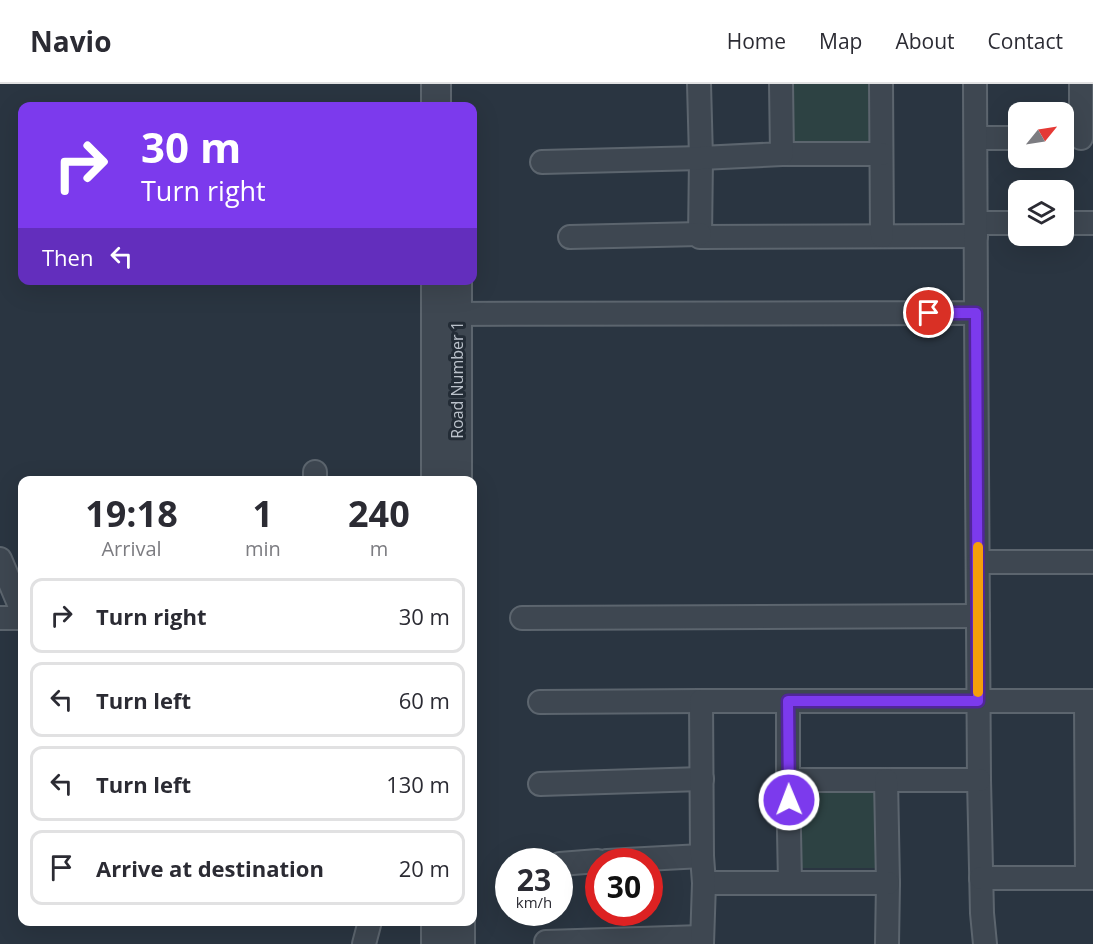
<!DOCTYPE html>
<style>
:root{--surface:#fff;--page:#f2f2f3;--text:#2b2b33;--muted:#7c7c81;--line:#e1e1e2}
body{margin:0;font-family:"Open Sans",sans-serif;background:var(--page);color:var(--text);height:100vh;display:flex;flex-direction:column;font-size:22px;white-space:nowrap}
*{box-sizing:border-box;margin:0}
p{font-size:20px;color:var(--muted)}
.icon{flex:none;width:33px;height:33px;fill:none;stroke:currentColor;stroke-width:2;stroke-linecap:round;stroke-linejoin:round}
.map{position:relative;flex:1;overflow:hidden}
.panel{position:absolute;left:18px;top:392px;width:459px;height:450px;display:flex;flex-direction:column;background:var(--surface);border-radius:12px;box-shadow:0 6px 24px #0002}
.panel>*{flex:none}
.top-card{position:absolute;left:18px;top:18px;width:459px;height:183px;border-radius:12px;box-shadow:0 6px 24px #0002;background:#7c3aed;color:#fff;overflow:hidden}
.needle{width:39px;rotate:60deg}
.tools{position:absolute;left:1008px;top:18px;display:grid;gap:12px}
.tools a{display:grid;place-items:center;width:66px;height:66px;border-radius:12px;background:var(--surface);box-shadow:0 6px 24px #0002;font-size:30px}
.speed{position:absolute;left:495px;top:764px;display:flex;gap:12px;font-size:30px;font-weight:700;text-align:center}
.speed>*{display:grid;place-content:center;width:78px;height:78px;border-radius:50%;background:var(--surface);box-shadow:0 6px 24px #0002;line-height:1}
.speed small{font-size:15px;font-weight:400}
.speed .limit{border:9px solid #d22;background:#fff;color:#111}
.pin{position:absolute;display:grid;place-items:center;width:51px;height:51px;color:#fff;margin:-26px;border:3px solid #fff;border-radius:50%;box-shadow:0 2px 6px #0007}
.me{position:absolute;width:66px;margin:-33px;rotate:359deg;stroke-linejoin:round;filter:drop-shadow(0 0 4px #0008)}
.turn{display:flex;align-items:center;gap:21px;height:126px;padding:0 24px;font-size:27px}
.turn .icon{width:78px;height:78px;stroke-width:2.5}
.turn b{display:block;font-size:42px;line-height:51px}
.then{display:flex;align-items:center;height:57px;padding:0 24px;background:#0003;gap:12px;font-size:22px}
.eta{display:flex;justify-content:space-evenly;align-items:center;height:102px;text-align:center}
.eta b{font-size:36px;font-weight:700;line-height:42px}
ul{padding:0;list-style:none}
li{display:flex;align-items:center;gap:18px;height:75px;margin:0 12px 9px;padding:0 12px;border:3px solid var(--line);border-radius:12px}
li div{flex:1}
li b{display:block;font-size:22px}
li em{font-style:normal}
header{display:flex;align-items:center;gap:36px;box-sizing:border-box;height:84px;padding:0 30px;background:var(--surface);border-bottom:2px solid var(--line)}
header strong{font-size:28px}
nav{display:flex;gap:33px;margin-inline-start:auto;font-size:21px}
.map>svg:first-child{display:block}
.green{fill:#2d4243}
.lines{fill:none;stroke-linecap:round;stroke-linejoin:round}
.minor-casing{stroke:#5c656e;stroke-width:26}
.tertiary-casing{stroke:#5c656e;stroke-width:32}
.minor{stroke:#3e4751;stroke-width:22}
.tertiary{stroke:#3e4751;stroke-width:28}
.route-casing{stroke:#51269a;stroke-width:15}
.route{stroke:#7c3aed;stroke-width:10}
.slow{stroke:#f59e0b;stroke-width:10}
.labels{text-anchor:middle;stroke-width:6;stroke-linejoin:round;paint-order:stroke}
.street-label{font-size:16px;fill:#bbc2cb;stroke:#232c36}
</style>
<header>
<strong>Navio</strong>
<nav><a>Home</a><a>Map</a><a>About</a><a>Contact</a></nav>
</header>
<div class="map">
<svg width="1093" height="860" viewBox="0 0 1093 860">
<rect width="100%" height="100%" fill="#2a3541"/>
<!-- green -->
<g class="green">
<polygon points="789,0 868,0 869,61 790,62"/>
<polygon points="876,705 877,784 799,784 797,706"/>
</g>
<g class="lines">
<!-- minor casing -->
<g class="minor-casing">
<g id="minor">
<polyline points="699,0 701,74 700,153 976,152"/>
<polyline points="881,0 882,152"/>
<polyline points="1081,0 1081,54"/>
<polyline points="976,54 1018,54"/>
<polyline points="782,70 881,70"/>
<polyline points="542,78 701,74 782,70 781,0"/>
<polyline points="976,139 1018,139"/>
<polyline points="1064,139 1093,139"/>
<polyline points="570,153 700,150"/>
<polyline points="976,229 979,696 982,829 985,860"/>
<polyline points="441,230 976,229 975,0"/>
<polyline points="315,388 315,396"/>
<polyline points="0,475 22,527"/>
<polyline points="978,478 1093,478"/>
<polyline points="0,534 22,534"/>
<polyline points="522,534 978,532"/>
<polyline points="788,617 788,696 979,696"/>
<polyline points="1086,617 1087,794"/>
<polyline points="540,618 701,617"/>
<polyline points="788,696 790,799"/>
<polyline points="886,696 888,799 887,860"/>
<polyline points="540,700 702,695"/>
<polyline points="607,777 702,772"/>
<polyline points="560,780 598,777"/>
<polyline points="981,794 1093,794"/>
<polyline points="704,799 888,799"/>
<polyline points="546,858 702,853"/>
<polyline points="364,860 370,837"/>
<polyline points="702,860 704,799 702,772 701,617 1093,617"/>
</g>
</g>
<!-- tertiary casing -->
<g class="tertiary-casing">
<g id="tertiary">
<polyline points="436,22 436,0"/>
<polyline points="457,196 457,396"/>
<polyline points="436,396 436,196"/>
<polyline points="460,837 460,860"/>
<polyline points="436,860 436,837"/>
</g>
</g>
<!-- minor -->
<use href="#minor" class="minor"/>
<!-- tertiary -->
<use href="#tertiary" class="tertiary"/>
</g>
<g class="lines">
<!-- route casing -->
<g class="route-casing">
<polyline id="route" points="789,716 788,617 978,617 976,229 929,229"/>
</g>
<!-- route -->
<use href="#route" class="route"/>
<!-- slow -->
<polyline class="slow" points="978,608 978,463"/>
</g>
<g class="labels">
<!-- street labels -->
<g class="street-label">
<text transform="translate(457 296) rotate(-90)" y="6">Road Number 1</text>
</g>
</g>
</svg>
<div class="tools">
<a><svg class="needle" viewBox="-14 -14 28 28"><path d="M0-13l5 13h-10z" fill="#e53935"/><path d="M0 13l5-13h-10z" fill="#7c7c81"/></svg></a>
<a><svg class="icon" aria-label="layers" viewBox="0 0 24 24"><path d="M12 4l9 5-9 5-9-5zM3 14l9 5 9-5"/></svg></a>
</div>
<div class="speed"><div>23<small>km/h</small></div><div class="limit">30</div></div>
<div class="pin" style="left:929px;top:229px;background:#d93025"><svg class="icon" aria-label="arrive" viewBox="0 0 24 24"><path d="M6 21V4h12l-3 4 3 4H6"/></svg></div>
<svg class="me" style="left:789px;top:716px" viewBox="-20 -20 40 40"><circle r="17" fill="#7c3aed" stroke="#fff" stroke-width="3"/><path d="M0-11L8 9 0 5-8 9z" fill="#fff"/></svg>
<div class="top-card">
<div class="turn"><svg class="icon" aria-label="right" viewBox="0 0 24 24"><path d="M7 20v-9h11M14 6l5 5-5 5"/></svg><div><b>30 m</b>Turn right</div></div>
<div class="then">Then<svg class="icon" aria-label="left" viewBox="0 0 24 24"><path d="M17 20v-9H6M10 6l-5 5 5 5"/></svg></div>
</div>
<section class="panel">
<div class="eta">
<div><b>19:18</b><p>Arrival</p></div>
<div><b>1</b><p>min</p></div>
<div><b>240</b><p>m</p></div>
</div>
<ul>
<li><svg class="icon" aria-label="right" viewBox="0 0 24 24"><path d="M7 20v-9h11M14 6l5 5-5 5"/></svg><div><b>Turn right</b></div><em>30 m</em></li>
<li><svg class="icon" aria-label="left" viewBox="0 0 24 24"><path d="M17 20v-9H6M10 6l-5 5 5 5"/></svg><div><b>Turn left</b></div><em>60 m</em></li>
<li><svg class="icon" aria-label="left" viewBox="0 0 24 24"><path d="M17 20v-9H6M10 6l-5 5 5 5"/></svg><div><b>Turn left</b></div><em>130 m</em></li>
<li><svg class="icon" aria-label="arrive" viewBox="0 0 24 24"><path d="M6 21V4h12l-3 4 3 4H6"/></svg><div><b>Arrive at destination</b></div><em>20 m</em></li>
</ul>
</section>
</div>
